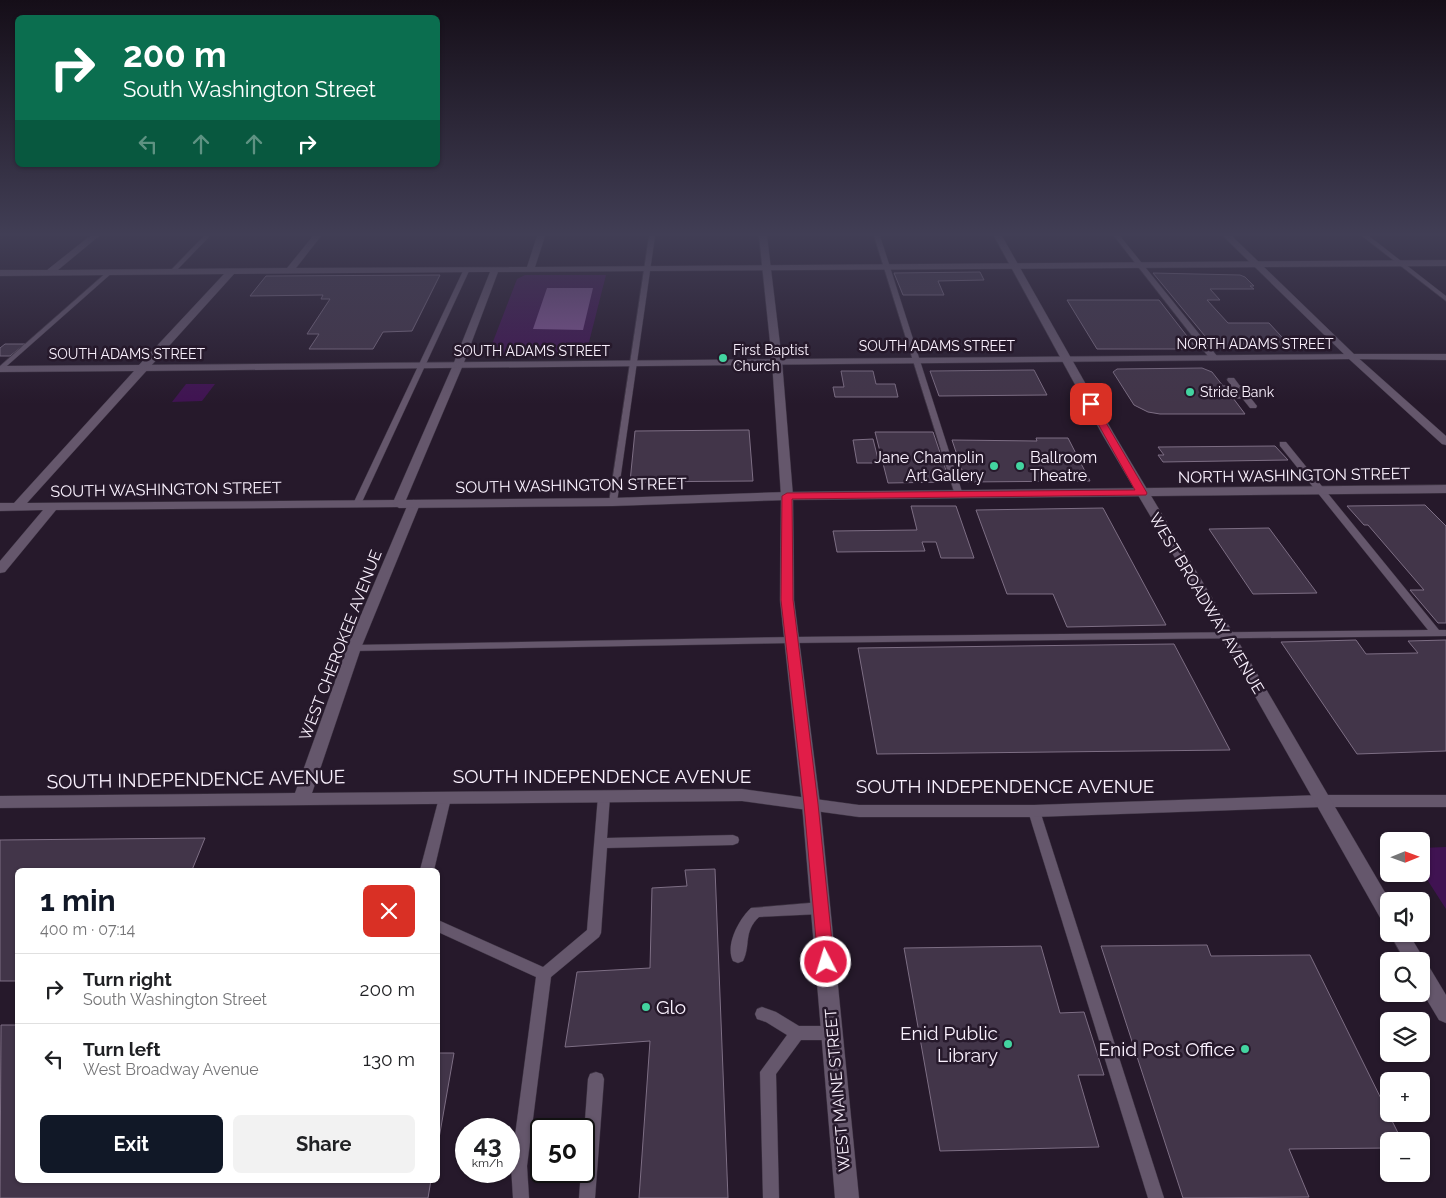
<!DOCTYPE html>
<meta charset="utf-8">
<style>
:root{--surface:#fff;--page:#f2f2f2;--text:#202124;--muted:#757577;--line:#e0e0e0;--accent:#111827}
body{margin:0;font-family:Raleway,sans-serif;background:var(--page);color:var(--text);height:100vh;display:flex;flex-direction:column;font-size:19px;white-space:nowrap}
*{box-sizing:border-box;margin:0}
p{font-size:16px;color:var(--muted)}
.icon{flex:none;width:28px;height:28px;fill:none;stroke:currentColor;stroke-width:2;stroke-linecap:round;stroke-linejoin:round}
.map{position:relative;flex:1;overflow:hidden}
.drawer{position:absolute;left:15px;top:868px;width:425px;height:315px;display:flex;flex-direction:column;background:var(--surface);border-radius:8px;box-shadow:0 1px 4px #0004}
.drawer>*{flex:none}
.banner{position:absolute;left:15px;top:15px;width:425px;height:152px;border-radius:8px;box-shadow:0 1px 4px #0004;background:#0b6e4f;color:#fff;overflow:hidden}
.needle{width:32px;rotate:89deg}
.tools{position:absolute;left:1380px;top:832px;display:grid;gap:10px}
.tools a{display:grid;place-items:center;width:50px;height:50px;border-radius:8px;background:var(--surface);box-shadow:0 1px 4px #0004;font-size:25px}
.speed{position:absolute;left:455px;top:1118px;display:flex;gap:10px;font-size:25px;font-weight:700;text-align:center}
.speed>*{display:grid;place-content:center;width:65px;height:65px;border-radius:50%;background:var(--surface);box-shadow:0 1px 4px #0004;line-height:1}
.speed small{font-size:12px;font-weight:400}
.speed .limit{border:2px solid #111;border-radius:8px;background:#fff;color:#111}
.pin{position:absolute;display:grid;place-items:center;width:42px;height:42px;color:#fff;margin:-21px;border-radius:10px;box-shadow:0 2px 8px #0006}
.me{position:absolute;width:55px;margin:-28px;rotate:355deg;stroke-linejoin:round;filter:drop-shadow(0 0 4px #0008)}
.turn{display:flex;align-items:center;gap:18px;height:105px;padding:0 25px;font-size:22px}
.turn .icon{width:65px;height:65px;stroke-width:2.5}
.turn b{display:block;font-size:35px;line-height:42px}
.lanes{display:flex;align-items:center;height:48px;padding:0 25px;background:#0003;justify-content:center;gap:25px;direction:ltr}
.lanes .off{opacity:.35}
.round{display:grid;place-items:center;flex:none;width:52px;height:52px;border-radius:8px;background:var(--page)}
.headline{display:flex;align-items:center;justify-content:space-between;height:85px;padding:0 25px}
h1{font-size:30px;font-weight:700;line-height:38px;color:var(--accent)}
.button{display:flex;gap:10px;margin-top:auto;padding:10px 25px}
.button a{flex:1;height:58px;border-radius:8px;background:var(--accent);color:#fff;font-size:20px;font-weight:700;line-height:58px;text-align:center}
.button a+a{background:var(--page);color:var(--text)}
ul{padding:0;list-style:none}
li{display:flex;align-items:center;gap:15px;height:70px;padding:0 25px;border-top:1px solid var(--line)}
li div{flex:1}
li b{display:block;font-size:19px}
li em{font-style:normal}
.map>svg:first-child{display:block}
.green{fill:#401352}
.water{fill:#845698}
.building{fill:#423549;stroke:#7d6e84}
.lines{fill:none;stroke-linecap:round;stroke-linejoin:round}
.service-casing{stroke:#3d3342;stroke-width:1}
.minor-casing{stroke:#3d3342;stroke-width:1}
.tertiary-casing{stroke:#3d3342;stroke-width:1}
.secondary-casing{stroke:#3d3342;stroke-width:1}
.service{fill:#65576c;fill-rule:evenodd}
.minor{fill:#65576c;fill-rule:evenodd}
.tertiary{fill:#65576c;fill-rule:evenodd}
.secondary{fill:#65576c;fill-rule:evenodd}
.route{fill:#e11d48;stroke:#92132f}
.poi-dot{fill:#43d4a0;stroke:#26192b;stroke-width:2}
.labels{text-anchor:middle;stroke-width:5;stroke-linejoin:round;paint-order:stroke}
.far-street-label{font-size:14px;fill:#faf1fe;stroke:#26192b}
.far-poi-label{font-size:14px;fill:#faf1fe;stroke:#26192b;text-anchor:start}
.poi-label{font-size:16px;fill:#faf1fe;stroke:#26192b;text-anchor:end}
.street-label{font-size:16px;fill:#faf1fe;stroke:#26192b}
.near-street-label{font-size:19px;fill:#faf1fe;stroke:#26192b}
.near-poi-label{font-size:19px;fill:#faf1fe;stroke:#26192b;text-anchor:end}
</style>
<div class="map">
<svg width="1446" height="1198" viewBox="0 0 1446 1198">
<rect width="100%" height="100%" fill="#26192b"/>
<!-- green -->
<g class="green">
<polygon points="525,275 606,275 586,354 495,355 489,352 517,279"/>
<polygon points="186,384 215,384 202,401 172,402"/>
<polygon points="1446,847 1446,909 1421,870 1421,848"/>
</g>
<!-- water -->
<polygon class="water" points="547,288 593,288 583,330 533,329"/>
<!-- building -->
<g class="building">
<polygon points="980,272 984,280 938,281 944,295 903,295 894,273"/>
<polygon points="1153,273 1240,275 1245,277 1254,286 1250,286 1254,289 1210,289 1220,300 1207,300 1228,323 1269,323 1291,347 1214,347"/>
<polygon points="440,275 412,331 383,332 373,349 309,349 319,334 307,334 330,299 321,299 323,295 250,296 266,276"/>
<polygon points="1067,300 1159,300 1197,349 1097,349"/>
<polygon points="5,344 25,344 10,356 0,356 0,348"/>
<polygon points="1202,368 1212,372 1223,386 1250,386 1260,398 1233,398 1245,414 1160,414 1148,412 1134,405 1113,372 1117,369"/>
<polygon points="1034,370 1047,395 939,396 930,371"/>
<polygon points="841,371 873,371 876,384 895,384 898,397 835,397 833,387 844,387"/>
<polygon points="749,430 753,481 630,482 635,431"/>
<polygon points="875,432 933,432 950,482 888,483"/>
<polygon points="1036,438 1068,438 1090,481 966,482 952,440 1037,441"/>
<polygon points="873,439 879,463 857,463 853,440"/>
<polygon points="1275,446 1288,460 1163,462 1158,455 1164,455 1158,447"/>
<polygon points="1425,505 1446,526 1446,623 1438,623 1410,590 1424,590 1368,525 1364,525 1347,506"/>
<polygon points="911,506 956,506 974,558 941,558 936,542 922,542 925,551 837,552 833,531 917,530"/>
<polygon points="1103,508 1166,625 1067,627 1053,594 1007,594 976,510"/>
<polygon points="1269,528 1317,593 1253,594 1209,529"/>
<polygon points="1356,640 1366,654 1418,653 1408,641 1446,640 1446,751 1357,754 1281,642"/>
<polygon points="1174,644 1230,750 877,754 858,648"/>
<polygon points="205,838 192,870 18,870 18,981 0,981 0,840"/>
<polygon points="715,869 728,1198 639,1198 650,1041 565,1047 577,972 650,968 652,888 687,886 685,870"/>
<polygon points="1207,945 1211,956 1310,955 1402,1141 1389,1141 1389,1148 1289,1149 1309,1197 1183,1198 1101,946"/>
<polygon points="1041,946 1060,1013 1084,1012 1104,1075 1078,1075 1099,1147 940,1151 904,948"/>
<polygon points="1,1025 18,1025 18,1180 431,1180 428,1198 0,1198"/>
<polygon points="438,1053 454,1053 438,1144"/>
</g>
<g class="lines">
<!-- service casing -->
<g class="service-casing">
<g id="service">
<polygon points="204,236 210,236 174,273 170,273 170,271"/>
<polygon points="649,236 655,236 617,502 613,505 609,502"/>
<polygon points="874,236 880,236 963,495 962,497 959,498 955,495"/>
<polygon points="1114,236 1120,236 1217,356 1217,360 1211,360"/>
<polygon points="1362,236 1369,236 1446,296 1446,301"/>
<polygon points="466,269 469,271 361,504 357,507 354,506 353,504 463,271"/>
<polygon points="108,271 113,272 0,372 0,366"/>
<polygon points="1228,378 1234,378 1240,386 1239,388 1233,388 1227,380"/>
<polygon points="1243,396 1249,396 1257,406 1256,408 1250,408 1242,398"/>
<polygon points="1280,442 1286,442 1439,630 1446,630 1446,636 793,643 354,651 349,648 354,645 793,637 1428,630 1280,446"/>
<polygon points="604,791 608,793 610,796 607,838 733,835 738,837 739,840 738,843 733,845 607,848 601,933 599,937 551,977 527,1166 529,1198 513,1198 511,1166 536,977 438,932 438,920 543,967 587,930 598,796 600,793"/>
<polygon points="445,793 449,795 451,798 434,870 420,870 439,798 441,795"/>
<polygon points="1034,806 1038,808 1040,811 1164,1198 1148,1198 1028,811 1030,808"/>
<path d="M821 902 826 904 828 908 826 912 821 914 759 917C743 932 751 945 743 961L738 963 733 961C725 945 739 919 751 908Z"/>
<polygon points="762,1007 776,1012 799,1026 832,1026 837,1028 840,1033 837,1038 832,1040 801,1040 776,1074 779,1198 763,1198 760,1072 787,1035 766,1022 757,1019 755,1014 757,1009"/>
<polygon points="596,1072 602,1074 604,1079 595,1198 579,1198 581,1171 584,1171 584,1134 588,1079 590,1074"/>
</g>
</g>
<!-- minor casing -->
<g class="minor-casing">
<g id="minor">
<path d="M90 236H99L58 270 287 268 313 236H321L296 268 527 267 537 236H545L535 267 1446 260V266L498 272 463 365 403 507 56 510 5 572 0 573V561L43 510 0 511V503H14L134 371 0 372V366L139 365 224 274 0 276V270H47ZM490 272 453 365 394 500 27 503 234 274Z"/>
<polygon points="1352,354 1446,354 1446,360 1349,359 1349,355"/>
<polygon points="414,500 420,504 361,648 312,793 742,789 859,805 1034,805 1322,795 1328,797 1330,801 1328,805 1322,807 1034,817 859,817 742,801 0,808 0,796 295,793 347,648 408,504"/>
</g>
</g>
<!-- tertiary casing -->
<g class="tertiary-casing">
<g id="tertiary">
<polygon points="1352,354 1355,355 1355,359 142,371 137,368 142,365"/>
<polygon points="1446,485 1446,493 787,500 613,506 399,508 393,504 399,500 613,498 787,492"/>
<polygon points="1322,795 1446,795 1446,807 1322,807 1316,805 1314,801 1316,797"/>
</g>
</g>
<!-- secondary casing -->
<g class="secondary-casing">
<g id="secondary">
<polygon points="759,236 767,236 782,361 793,496 794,600 820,804 859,1198 835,1198 802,804 780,600 781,496 772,361"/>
<polygon points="994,236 1002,236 1114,434 1235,636 1390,901 1389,924 1382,921 1221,636 1102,434"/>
<polygon points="1223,236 1232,236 1355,355 1446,436 1446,445 1442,444 1349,359"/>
<polygon points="1390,934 1409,934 1425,961 1424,963 1428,965 1446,995 1446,1023 1439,1020 1421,990 1421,961 1405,961"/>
</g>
</g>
<!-- service -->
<use href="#service" class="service"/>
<!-- minor -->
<use href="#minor" class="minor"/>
<!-- tertiary -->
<use href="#tertiary" class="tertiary"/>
<!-- secondary -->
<use href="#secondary" class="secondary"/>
</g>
<!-- sky -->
<linearGradient id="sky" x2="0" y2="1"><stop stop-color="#150e18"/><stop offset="0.58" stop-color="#413e55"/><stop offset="1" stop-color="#413e55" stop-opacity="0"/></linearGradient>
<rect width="1446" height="404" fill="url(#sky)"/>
<!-- route -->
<polygon class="route" points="1091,402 1095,404 1147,493 1146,495 792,499 793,600 818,804 834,962 831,966 826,968 820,966 818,962 804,804 781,600 782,496 787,493 1135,490 1087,404"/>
<!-- markers -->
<g class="poi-dot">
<circle cx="723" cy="358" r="5"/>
<circle cx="1190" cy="392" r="5"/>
<circle cx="994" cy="466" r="5"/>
<circle cx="1020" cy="466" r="5"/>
<circle cx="646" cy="1007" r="5"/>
<circle cx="1008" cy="1044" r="5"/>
<circle cx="1245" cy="1049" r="5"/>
</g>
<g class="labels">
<!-- far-street labels -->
<g class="far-street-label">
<text x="1255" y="349">NORTH ADAMS STREET</text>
<text x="937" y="351">SOUTH ADAMS STREET</text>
<text x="532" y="356">SOUTH ADAMS STREET</text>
<text x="127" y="359">SOUTH ADAMS STREET</text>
</g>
<!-- far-poi labels -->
<g class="far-poi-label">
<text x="733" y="355">First Baptist<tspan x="733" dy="16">Church</tspan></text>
<text x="1200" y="397">Stride Bank</text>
</g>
<!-- poi labels -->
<g class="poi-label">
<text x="984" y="463">Jane Champlin<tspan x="984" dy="18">Art Gallery</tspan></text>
<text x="1030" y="463" text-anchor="start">Ballroom<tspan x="1030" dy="18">Theatre</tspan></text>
</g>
<!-- street labels -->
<g class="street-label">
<text transform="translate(1294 475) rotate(-1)" y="6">NORTH WASHINGTON STREET</text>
<text transform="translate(571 485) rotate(-1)" y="6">SOUTH WASHINGTON STREET</text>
<text transform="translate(166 489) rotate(-1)" y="6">SOUTH WASHINGTON STREET</text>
<text transform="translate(1207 603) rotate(59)" y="6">WEST BROADWAY AVENUE</text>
<text transform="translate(340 645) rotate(-69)" y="6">WEST CHEROKEE AVENUE</text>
<text transform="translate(837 1090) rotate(-95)" y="6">WEST MAINE STREET</text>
</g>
<!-- near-street labels -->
<g class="near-street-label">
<text x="602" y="783">SOUTH INDEPENDENCE AVENUE</text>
<text transform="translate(196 779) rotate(-1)" y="7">SOUTH INDEPENDENCE AVENUE</text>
<text x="1005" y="793">SOUTH INDEPENDENCE AVENUE</text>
</g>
<!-- near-poi labels -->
<g class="near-poi-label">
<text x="656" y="1014" text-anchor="start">Glo</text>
<text x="998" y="1040">Enid Public<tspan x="998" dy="22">Library</tspan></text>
<text x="1235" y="1056">Enid Post Office</text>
</g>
</g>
</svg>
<div class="tools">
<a><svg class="needle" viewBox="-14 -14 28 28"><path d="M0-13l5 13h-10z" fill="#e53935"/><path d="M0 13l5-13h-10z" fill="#757577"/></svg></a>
<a><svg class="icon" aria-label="sound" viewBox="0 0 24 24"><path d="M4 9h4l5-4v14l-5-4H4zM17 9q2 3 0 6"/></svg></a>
<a><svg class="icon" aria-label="search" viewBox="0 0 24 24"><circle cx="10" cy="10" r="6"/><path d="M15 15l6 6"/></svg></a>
<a><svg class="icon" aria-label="layers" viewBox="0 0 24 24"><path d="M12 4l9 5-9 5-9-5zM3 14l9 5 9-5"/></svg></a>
<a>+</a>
<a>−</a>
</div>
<div class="speed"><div>43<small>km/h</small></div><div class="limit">50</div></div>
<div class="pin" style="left:1091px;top:404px;background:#d93025"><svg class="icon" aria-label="arrive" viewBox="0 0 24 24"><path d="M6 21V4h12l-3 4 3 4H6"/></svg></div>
<svg class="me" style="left:826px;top:962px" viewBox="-20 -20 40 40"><circle r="17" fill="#e11d48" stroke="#fff" stroke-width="3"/><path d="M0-11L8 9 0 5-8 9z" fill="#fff"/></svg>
<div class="banner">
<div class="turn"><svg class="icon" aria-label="right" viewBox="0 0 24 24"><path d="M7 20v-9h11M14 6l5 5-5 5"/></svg><div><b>200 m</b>South Washington Street</div></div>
<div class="lanes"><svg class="icon off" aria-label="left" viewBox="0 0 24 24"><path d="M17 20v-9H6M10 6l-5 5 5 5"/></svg><svg class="icon off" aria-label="ahead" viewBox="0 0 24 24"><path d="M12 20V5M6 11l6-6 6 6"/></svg><svg class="icon off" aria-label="ahead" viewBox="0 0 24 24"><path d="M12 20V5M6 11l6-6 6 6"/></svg><svg class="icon" aria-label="right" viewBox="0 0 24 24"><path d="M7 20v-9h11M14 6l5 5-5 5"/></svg></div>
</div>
<section class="drawer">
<div class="headline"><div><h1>1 min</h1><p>400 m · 07:14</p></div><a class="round" style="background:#d93025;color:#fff"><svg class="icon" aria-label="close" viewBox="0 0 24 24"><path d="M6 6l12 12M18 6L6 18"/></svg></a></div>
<ul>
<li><svg class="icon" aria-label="right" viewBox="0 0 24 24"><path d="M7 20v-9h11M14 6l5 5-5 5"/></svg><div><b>Turn right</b><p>South Washington Street</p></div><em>200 m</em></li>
<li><svg class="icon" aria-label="left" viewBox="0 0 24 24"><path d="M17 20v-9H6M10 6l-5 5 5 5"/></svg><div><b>Turn left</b><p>West Broadway Avenue</p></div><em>130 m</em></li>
</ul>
<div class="button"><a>Exit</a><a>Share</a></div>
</section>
</div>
